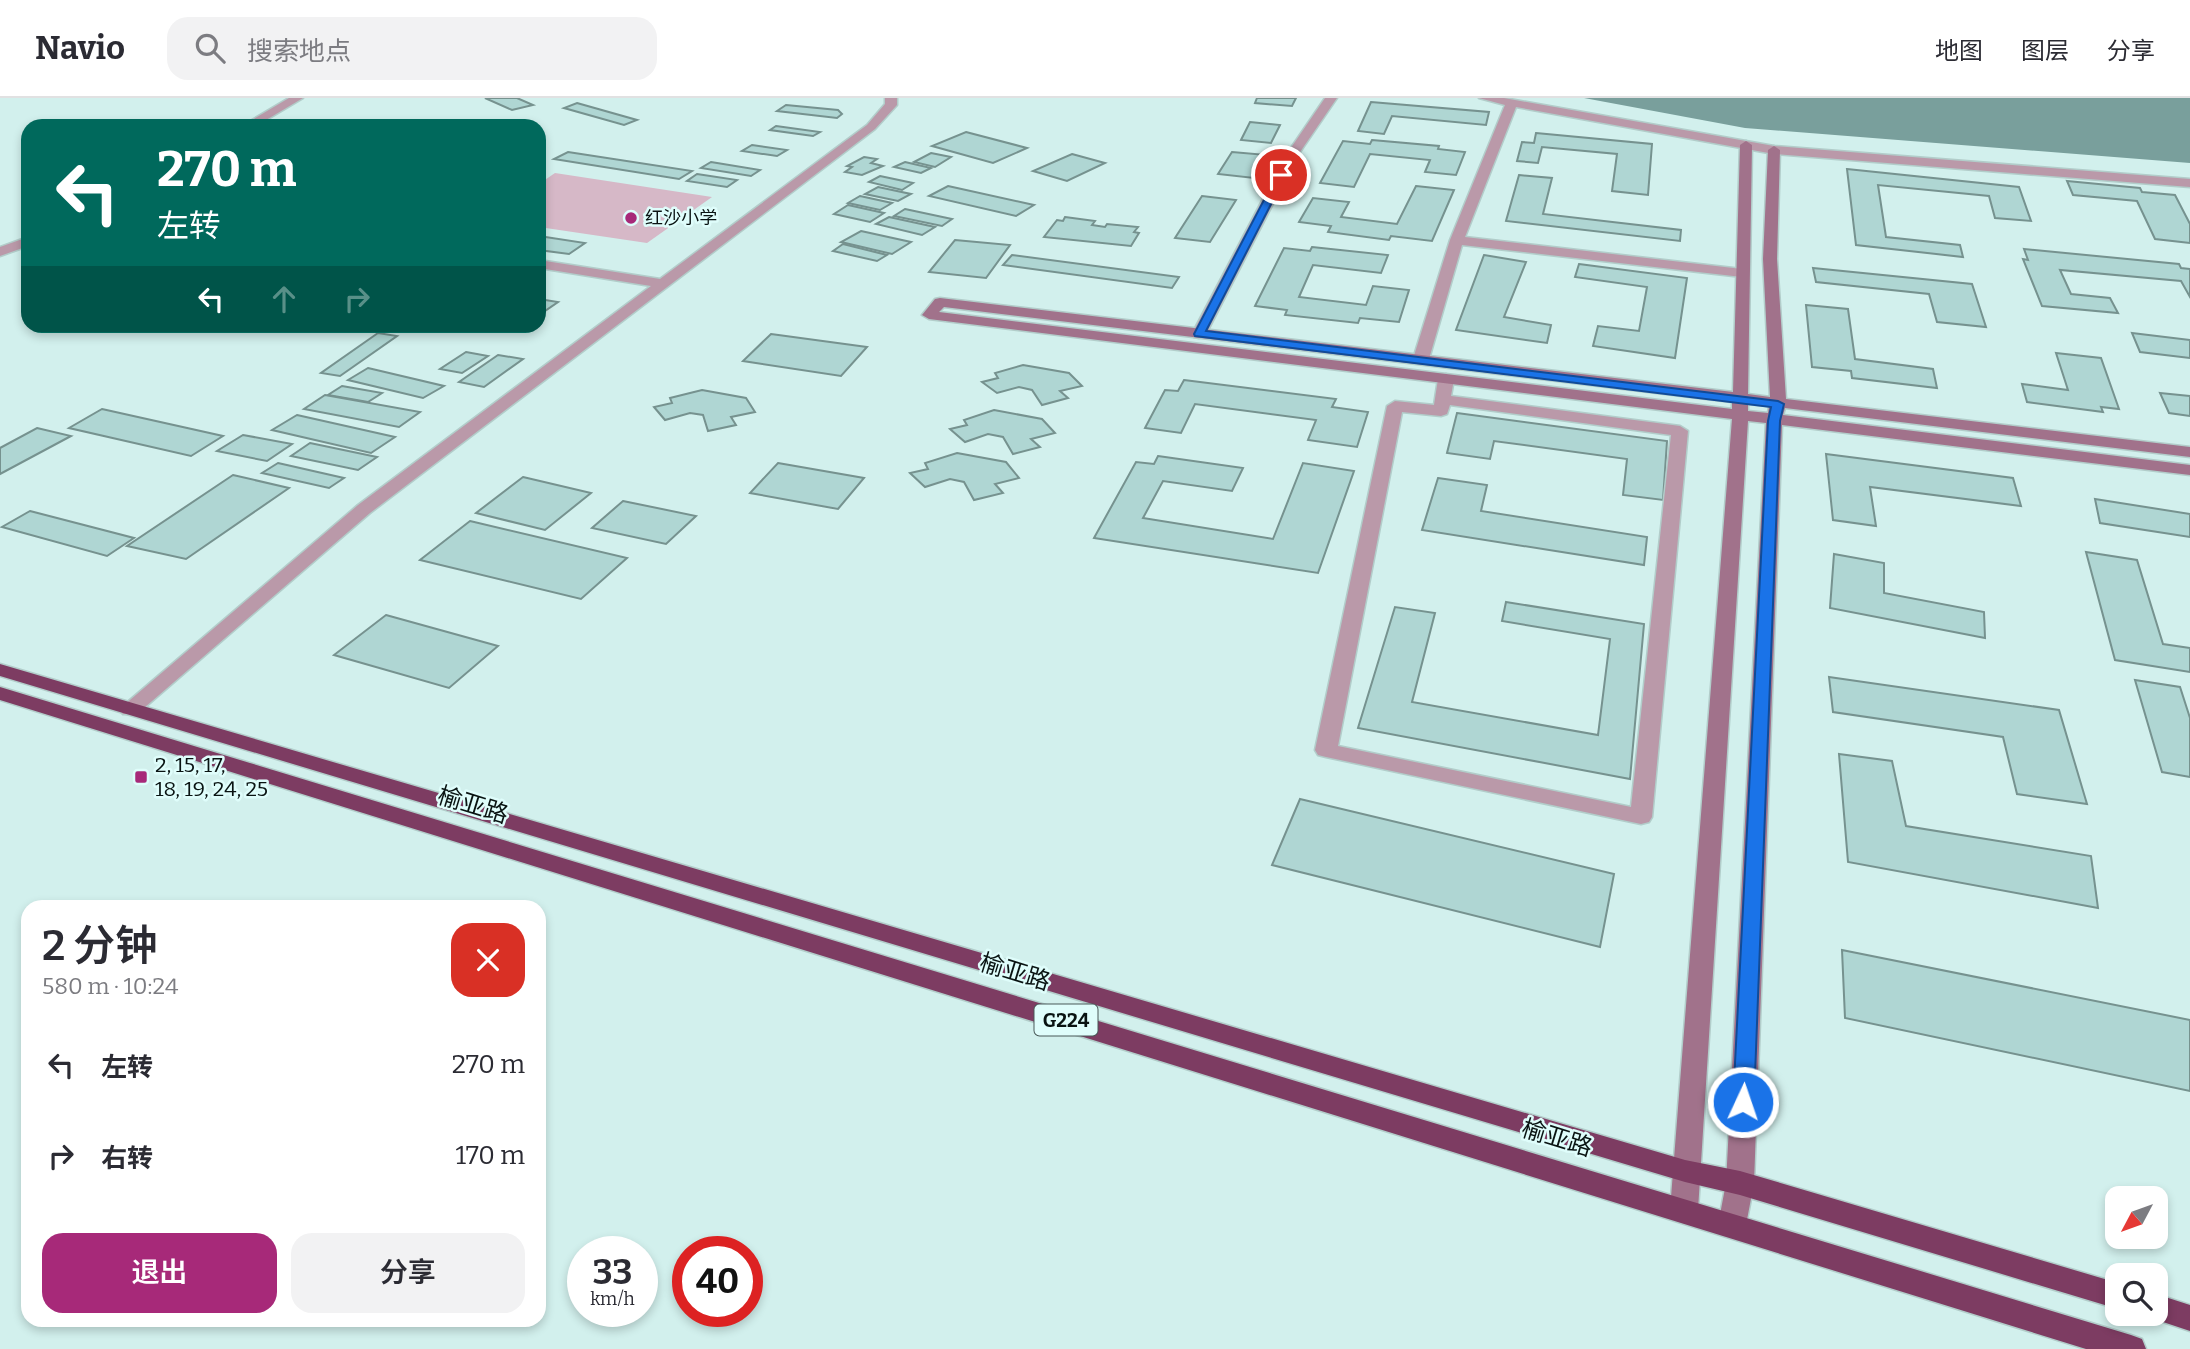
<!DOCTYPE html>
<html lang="zh">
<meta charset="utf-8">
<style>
:root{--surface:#fff;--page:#f2f2f3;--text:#2b2b33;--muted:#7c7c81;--line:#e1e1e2;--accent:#a72979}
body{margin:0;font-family:Bitter,"Noto Sans SC",serif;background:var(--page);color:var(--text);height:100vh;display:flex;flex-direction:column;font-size:26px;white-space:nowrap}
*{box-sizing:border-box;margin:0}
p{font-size:23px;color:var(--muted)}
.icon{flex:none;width:38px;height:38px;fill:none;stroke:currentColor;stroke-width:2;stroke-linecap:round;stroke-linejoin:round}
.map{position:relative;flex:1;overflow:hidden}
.drawer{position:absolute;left:21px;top:802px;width:525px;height:427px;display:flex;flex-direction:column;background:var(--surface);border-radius:21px;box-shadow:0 4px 10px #0003}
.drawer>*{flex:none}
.guide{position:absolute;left:21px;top:21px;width:525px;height:214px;border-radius:21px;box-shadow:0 4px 10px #0003;background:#00695c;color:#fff;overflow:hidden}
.needle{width:46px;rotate:229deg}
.tools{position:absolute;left:2105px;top:1088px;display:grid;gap:14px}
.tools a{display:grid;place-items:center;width:63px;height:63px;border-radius:14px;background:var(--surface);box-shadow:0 4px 10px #0003;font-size:35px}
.speed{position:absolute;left:567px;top:1138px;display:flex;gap:14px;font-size:35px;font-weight:700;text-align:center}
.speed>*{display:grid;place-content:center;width:91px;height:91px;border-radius:50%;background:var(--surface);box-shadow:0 4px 10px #0003;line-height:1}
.speed small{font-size:18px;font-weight:400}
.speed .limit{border:10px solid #d22;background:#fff;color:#111}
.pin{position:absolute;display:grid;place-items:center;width:60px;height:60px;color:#fff;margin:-30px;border:4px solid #fff;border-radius:50%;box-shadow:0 2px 7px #0007}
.me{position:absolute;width:77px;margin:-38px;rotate:3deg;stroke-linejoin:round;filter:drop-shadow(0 0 5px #0008)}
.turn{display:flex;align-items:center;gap:24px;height:147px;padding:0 21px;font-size:32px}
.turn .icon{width:91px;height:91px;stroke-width:2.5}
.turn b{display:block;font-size:49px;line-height:60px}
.lanes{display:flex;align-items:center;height:66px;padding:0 21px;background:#0003;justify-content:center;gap:35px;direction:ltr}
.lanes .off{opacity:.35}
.round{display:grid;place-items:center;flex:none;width:74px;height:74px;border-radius:21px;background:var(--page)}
.overview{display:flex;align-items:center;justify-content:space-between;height:119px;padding:0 21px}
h1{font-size:42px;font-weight:600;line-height:52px}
.primary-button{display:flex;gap:14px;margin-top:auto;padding:14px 21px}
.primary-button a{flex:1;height:80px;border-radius:21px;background:var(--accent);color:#fff;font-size:28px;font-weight:600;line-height:80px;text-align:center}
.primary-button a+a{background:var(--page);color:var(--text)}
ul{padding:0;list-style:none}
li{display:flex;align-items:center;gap:21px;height:91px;padding:0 21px}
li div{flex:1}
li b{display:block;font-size:26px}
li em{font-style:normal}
header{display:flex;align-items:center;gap:42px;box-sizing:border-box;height:98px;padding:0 35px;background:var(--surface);border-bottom:2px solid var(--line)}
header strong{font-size:33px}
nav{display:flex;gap:38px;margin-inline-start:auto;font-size:24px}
.search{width:490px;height:63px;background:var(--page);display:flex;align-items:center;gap:18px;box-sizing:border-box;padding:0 24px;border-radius:21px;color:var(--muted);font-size:26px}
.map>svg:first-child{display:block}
.green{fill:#d6b8c7}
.water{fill:#799f9c}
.building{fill:#afd6d3;stroke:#76928f;stroke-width:2}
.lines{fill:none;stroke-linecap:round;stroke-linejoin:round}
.street-casing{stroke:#b2cdca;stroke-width:3}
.secondary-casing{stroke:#b2cdca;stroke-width:3}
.highway-casing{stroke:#b2cdca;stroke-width:3}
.street{fill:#ba99a9;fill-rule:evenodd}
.secondary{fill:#a1728b;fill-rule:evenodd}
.highway{fill:#7d3c62;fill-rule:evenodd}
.route{fill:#1a73e8;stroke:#114b97;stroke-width:2}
.poi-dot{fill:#a72979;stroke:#dffdfb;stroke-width:2.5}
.labels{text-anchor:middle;stroke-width:5;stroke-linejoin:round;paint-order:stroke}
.far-poi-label{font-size:18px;fill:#091312;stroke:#dffdfb;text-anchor:start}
.shield{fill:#dffdfb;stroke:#495958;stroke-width:2}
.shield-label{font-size:19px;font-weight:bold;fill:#091312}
.poi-label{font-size:21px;fill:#091312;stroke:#dffdfb;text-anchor:start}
.near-street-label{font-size:24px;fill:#091312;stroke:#dffdfb}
</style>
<header>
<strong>Navio</strong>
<div class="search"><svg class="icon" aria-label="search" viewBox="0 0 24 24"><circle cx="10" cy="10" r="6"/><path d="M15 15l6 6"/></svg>搜索地点</div>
<nav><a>地图</a><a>图层</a><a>分享</a></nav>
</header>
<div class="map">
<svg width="2190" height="1251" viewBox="0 0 2190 1251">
<rect width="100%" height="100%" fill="#d2f0ed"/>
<!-- green -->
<polygon class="green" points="555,75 712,99 647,145 539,129 539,86"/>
<!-- water -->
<polygon class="water" points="1584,0 2190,0 2190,65 1745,30"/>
<!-- building -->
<g class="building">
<polygon points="485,0 517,0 533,7 512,12"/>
<polygon points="1257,0 1296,0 1292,8 1255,5"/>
<polygon points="1371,4 1489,14 1486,27 1392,18 1384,36 1358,33"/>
<polygon points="577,5 637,22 624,27 564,10"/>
<polygon points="786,7 838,12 842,16 837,20 777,13"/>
<polygon points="1250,24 1280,27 1271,45 1241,42"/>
<polygon points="776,28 820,34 813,38 770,32"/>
<polygon points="966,34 1027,50 993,65 932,48"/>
<polygon points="1536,35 1652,46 1648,97 1612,93 1617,56 1542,49 1538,65 1517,63 1522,44 1534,45"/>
<polygon points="1372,42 1439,48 1438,51 1465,54 1456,77 1425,74 1430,62 1370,56 1354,89 1320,85 1343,43 1370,46"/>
<polygon points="752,47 787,52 777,58 742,53"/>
<polygon points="568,54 692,73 679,81 554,61"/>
<polygon points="1232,54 1267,57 1254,80 1218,76"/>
<polygon points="931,55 951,59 935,69 914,64"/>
<polygon points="1072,56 1105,65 1067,83 1033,73"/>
<polygon points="864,59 877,61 871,65 883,68 862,77 845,74 852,69 847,68"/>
<polygon points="711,64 760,72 751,78 701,70"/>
<polygon points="905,64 931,70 921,75 894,69"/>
<polygon points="1847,71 2019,89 2031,123 1995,120 1989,98 1878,87 1886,139 1960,147 1963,159 1856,147"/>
<polygon points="697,76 737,82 727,89 687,83"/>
<polygon points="1519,77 1552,80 1543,116 1681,132 1680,143 1506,123"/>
<polygon points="880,78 913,85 902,92 869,84"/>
<polygon points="2067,83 2140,90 2142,94 2175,97 2190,126 2190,145 2155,141 2137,103 2073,97"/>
<polygon points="948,88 1034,107 1016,118 929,98"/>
<polygon points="1416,88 1454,92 1432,143 1391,138 1389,142 1328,134 1331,128 1299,124 1313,100 1349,104 1341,119 1397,126"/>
<polygon points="878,89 911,96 898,103 865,96"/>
<polygon points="860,98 892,105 880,112 848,105"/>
<polygon points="1202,98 1236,102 1210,144 1175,140"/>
<polygon points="848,107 884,115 870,124 834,116"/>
<polygon points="905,111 952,121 942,128 894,118"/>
<polygon points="889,119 935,129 922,137 876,126"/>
<polygon points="1065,119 1095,123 1092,127 1105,129 1107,126 1138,129 1134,134 1139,135 1131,148 1044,139 1057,122 1063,123"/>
<polygon points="861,133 911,144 892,156 841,144"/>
<polygon points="539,138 585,145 569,156 539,152"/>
<polygon points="955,142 1010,147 986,180 929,174"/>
<polygon points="843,146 887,157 877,163 833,153"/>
<polygon points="1312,149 1388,157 1381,175 1313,167 1299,199 1366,207 1373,188 1409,192 1399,224 1360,220 1358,225 1285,217 1287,212 1255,208 1284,150 1310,153"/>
<polygon points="2024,151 2179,166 2181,170 2190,171 2190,199 2181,183 2060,172 2071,196 2110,200 2118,215 2042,208 2023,161 2028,162"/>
<polygon points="1012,157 1179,179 1172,190 1003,167"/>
<polygon points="1484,157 1526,164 1504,219 1551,227 1547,245 1456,232"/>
<polygon points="1579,166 1687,180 1675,260 1593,248 1598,228 1639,233 1647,189 1575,179"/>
<polygon points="1813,170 1972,186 1986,229 1937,224 1929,196 1816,184"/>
<polygon points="539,201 558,204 539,217"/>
<polygon points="1806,207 1848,211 1855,261 1933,271 1937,290 1852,280 1851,273 1812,269"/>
<polygon points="378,235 397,238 340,278 321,275"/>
<polygon points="2132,235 2190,242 2190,260 2140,254"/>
<polygon points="771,236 867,249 841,278 743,263"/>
<polygon points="466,254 488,258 462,275 440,271"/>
<polygon points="2056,255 2101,260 2119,311 2101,309 2103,314 2027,304 2022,286 2068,292"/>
<polygon points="498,257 523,261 484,289 459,284"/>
<polygon points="1023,267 1069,275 1082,288 1060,293 1068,300 1042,307 1032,292 1019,289 997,295 982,284 998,280 995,275"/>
<polygon points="368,270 444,288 423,300 348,282"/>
<polygon points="1184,282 1336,301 1332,309 1368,314 1357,349 1308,342 1316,322 1195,306 1181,335 1145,330 1165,292 1178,293"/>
<polygon points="342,288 382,295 368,304 328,297"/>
<polygon points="702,292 746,300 755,314 731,319 736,327 708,333 703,317 690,315 665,322 654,309 672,305 670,300"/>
<polygon points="2160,295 2190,298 2190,318 2169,315"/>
<polygon points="325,297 420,314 399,329 304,311"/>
<polygon points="102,311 223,338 191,358 69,330"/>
<polygon points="994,312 1042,321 1055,335 1031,341 1040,349 1013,356 1003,339 988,336 965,344 950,331 967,327 964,322"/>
<polygon points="1457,315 1667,343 1663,402 1623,397 1627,361 1494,343 1490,361 1447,355"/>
<polygon points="297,317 395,339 371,355 272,332"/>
<polygon points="37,330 71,338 0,376 0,350"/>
<polygon points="243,337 292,346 267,363 217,353"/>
<polygon points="310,345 377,359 358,372 291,358"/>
<polygon points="957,355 1006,364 1019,380 995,386 1003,395 974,402 964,384 950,381 925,389 910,375 928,371 925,365"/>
<polygon points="1826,356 2013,380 2021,408 1870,389 1876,428 1833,422"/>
<polygon points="1158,358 1243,370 1232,393 1163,383 1143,420 1273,441 1303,365 1354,373 1318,475 1094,440 1136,364 1154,366"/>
<polygon points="278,365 344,380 329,390 262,375"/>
<polygon points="778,365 864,380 838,411 750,395"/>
<polygon points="233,377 289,390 186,461 127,448"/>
<polygon points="523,379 591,395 545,432 476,415"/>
<polygon points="1438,380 1487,387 1481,413 1647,439 1644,467 1422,432"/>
<polygon points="2095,401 2190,416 2190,439 2100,425"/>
<polygon points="623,403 696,418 666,446 592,430"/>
<polygon points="30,413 134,440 107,458 2,429"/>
<polygon points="470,423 627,460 581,501 420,462"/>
<polygon points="2086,454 2137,462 2163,546 2190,550 2190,574 2115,562"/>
<polygon points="1834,456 1884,465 1884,495 1984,514 1985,540 1830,510"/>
<polygon points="1506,504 1644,526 1630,681 1358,630 1395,509 1435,515 1412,604 1598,637 1610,541 1502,523"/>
<polygon points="386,517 498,548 449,590 334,557"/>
<polygon points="1829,579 2059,612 2087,706 2017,696 2003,639 1833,614"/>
<polygon points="2135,582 2180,589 2190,620 2190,679 2162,674"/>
<polygon points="1839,656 1892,663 1906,728 2091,758 2098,810 1848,764"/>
<polygon points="1300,701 1614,776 1600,849 1272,767"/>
<polygon points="1842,852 2190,922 2190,993 1845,920"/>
</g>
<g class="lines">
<!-- street casing -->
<g class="street-casing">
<g id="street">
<polygon points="289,0 303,0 256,28 242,28"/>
<polygon points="885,0 897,0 897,7 875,31 370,415 137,616 123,616 120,612 123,608 358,407 651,188 539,170 539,162 660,181 867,27 885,6"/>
<polygon points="1325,0 1337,0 1298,57 1206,236 1199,240 1194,239 1192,236 1286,57"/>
<polygon points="1479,0 1504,0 1774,48 2190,81 2190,89 1774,56 1516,9 1465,139 1742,171 1749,175 1742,179 1462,147 1429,261 1421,266 1413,261 1450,142 1505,7"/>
<polygon points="28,139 28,148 0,158 0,149"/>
<path d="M1446 276 1454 281 1451 298 1680 328 1688 333 1652 719 1649 724 1641 726 1326 659 1318 657 1315 652 1387 308 1395 303 1434 307 1438 281ZM1450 307 1671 337 1631 709 1338 648 1402 314 1441 318 1447 316Z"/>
</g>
</g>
<!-- secondary casing -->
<g class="secondary-casing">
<path id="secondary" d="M1746 43 1752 47 1748 296 1770 299 1763 161 1768 52 1774 48 1780 52 1777 161 1786 301 2190 349V359L1785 310 1783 317 2190 367V377L1782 327 1754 1085 1746 1127 1742 1136 1732 1139 1722 1136 1718 1127 1726 1085 1766 325 1748 323 1698 1112 1694 1120 1684 1124 1674 1120 1670 1112 1732 321 929 221 922 217 935 201 940 200 1733 294 1740 47ZM944 209 1732 304V311L939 214ZM1748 306 1769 308 1768 315 1748 313Z"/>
</g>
<!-- highway casing -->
<g class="highway-casing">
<g id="highway">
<polygon points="0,566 1685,1062 1740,1073 2118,1185 2118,1211 1740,1097 1685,1084 0,578"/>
<polygon points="0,589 2131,1237 2142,1241 2146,1251 2086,1251 0,602"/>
<polygon points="2156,1196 2190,1207 2190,1233 2145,1218 2144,1216 2156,1216"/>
</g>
</g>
<!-- street -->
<use href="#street" class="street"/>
<!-- secondary -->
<use href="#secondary" class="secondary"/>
<!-- highway -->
<use href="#highway" class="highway"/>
</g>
<!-- route -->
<polygon class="route" points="1281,75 1286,77 1206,233 1778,303 1784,306 1780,323 1754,1004 1751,1009 1743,1012 1736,1009 1733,1004 1768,323 1771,309 1195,238 1194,236 1277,77"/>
<!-- markers -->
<g class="poi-dot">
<circle cx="631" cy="120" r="7"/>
<rect x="134" y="672" width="14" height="14" rx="3.5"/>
</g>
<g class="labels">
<!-- far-poi labels -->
<g class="far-poi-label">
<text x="645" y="126">红沙小学</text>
</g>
<!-- shield labels -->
<rect class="shield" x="1034.5" y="906.5" width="63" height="31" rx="5"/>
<g class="shield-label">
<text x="1066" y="929">G224</text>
</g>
<!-- poi labels -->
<g class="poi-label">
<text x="155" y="674">2, 15, 17,<tspan x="155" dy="24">18, 19, 24, 25</tspan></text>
</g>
<!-- near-street labels -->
<g class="near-street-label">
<text transform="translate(473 707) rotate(17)" y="8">榆亚路</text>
<text transform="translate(1015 874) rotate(17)" y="8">榆亚路</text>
<text transform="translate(1557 1040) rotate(17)" y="8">榆亚路</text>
</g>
</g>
</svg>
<div class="tools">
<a><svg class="needle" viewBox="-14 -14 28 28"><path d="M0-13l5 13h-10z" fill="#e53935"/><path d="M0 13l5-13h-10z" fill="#7c7c81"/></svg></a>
<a><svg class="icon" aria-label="search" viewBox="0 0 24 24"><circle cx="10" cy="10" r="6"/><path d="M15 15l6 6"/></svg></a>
</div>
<div class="speed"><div>33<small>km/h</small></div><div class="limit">40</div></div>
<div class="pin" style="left:1281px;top:77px;background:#d93025"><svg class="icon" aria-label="arrive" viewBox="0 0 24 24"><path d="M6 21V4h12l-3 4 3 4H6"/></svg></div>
<svg class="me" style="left:1743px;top:1004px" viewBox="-20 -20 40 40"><circle r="17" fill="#1a73e8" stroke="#fff" stroke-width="3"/><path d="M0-11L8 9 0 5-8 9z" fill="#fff"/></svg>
<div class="guide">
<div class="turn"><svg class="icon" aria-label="left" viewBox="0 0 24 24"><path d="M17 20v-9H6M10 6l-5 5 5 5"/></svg><div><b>270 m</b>左转</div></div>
<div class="lanes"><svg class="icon" aria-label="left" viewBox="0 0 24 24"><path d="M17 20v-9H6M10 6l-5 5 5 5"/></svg><svg class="icon off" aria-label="ahead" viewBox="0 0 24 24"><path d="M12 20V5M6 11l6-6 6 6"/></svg><svg class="icon off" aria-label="right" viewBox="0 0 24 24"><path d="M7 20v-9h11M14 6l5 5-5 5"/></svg></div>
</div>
<section class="drawer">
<div class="overview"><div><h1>2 分钟</h1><p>580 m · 10:24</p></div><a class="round" style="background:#d93025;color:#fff"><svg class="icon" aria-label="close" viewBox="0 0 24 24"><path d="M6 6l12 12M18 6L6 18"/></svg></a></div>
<ul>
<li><svg class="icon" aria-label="left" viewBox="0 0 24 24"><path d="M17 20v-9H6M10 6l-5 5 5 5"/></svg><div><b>左转</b></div><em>270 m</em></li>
<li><svg class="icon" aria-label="right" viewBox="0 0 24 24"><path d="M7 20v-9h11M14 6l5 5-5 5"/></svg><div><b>右转</b></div><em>170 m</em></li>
</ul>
<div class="primary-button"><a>退出</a><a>分享</a></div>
</section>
</div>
